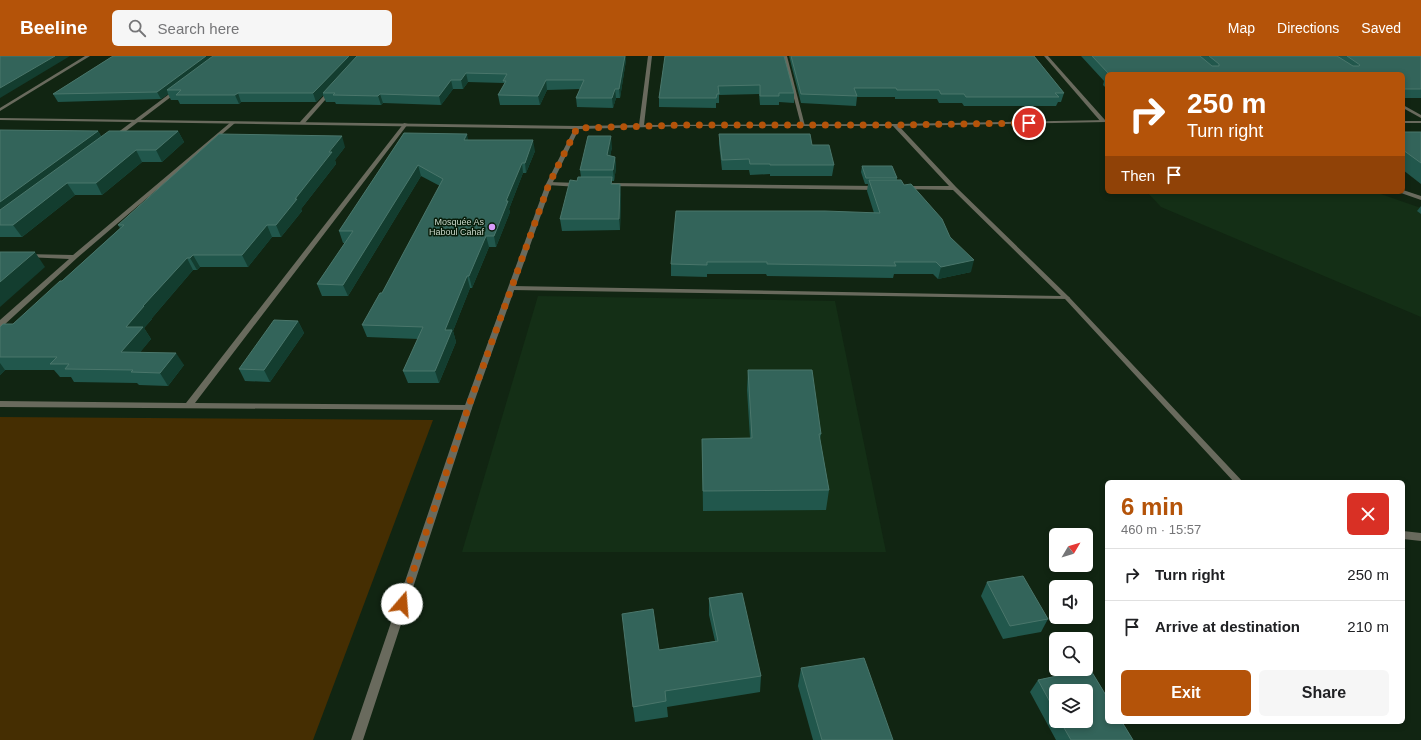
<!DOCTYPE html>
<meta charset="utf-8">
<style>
:root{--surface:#fff;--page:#f6f6f6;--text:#202124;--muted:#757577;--line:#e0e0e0;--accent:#b45309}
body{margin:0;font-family:Arial,sans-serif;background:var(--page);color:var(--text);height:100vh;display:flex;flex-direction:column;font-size:15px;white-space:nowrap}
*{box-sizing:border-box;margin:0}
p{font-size:13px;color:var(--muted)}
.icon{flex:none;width:22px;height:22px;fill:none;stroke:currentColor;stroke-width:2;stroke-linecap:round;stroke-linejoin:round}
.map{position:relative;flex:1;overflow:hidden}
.panel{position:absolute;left:1105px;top:424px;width:300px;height:244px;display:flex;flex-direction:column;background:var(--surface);border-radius:6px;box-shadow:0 2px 6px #0003}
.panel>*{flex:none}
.guide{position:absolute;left:1105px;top:16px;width:300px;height:122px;border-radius:6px;box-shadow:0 2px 6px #0003;background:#b45309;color:#fff;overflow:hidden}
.needle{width:26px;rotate:52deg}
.buttons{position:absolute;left:1049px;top:472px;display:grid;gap:8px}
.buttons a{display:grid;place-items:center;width:44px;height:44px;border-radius:6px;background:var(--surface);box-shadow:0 2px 6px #0003;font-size:20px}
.pin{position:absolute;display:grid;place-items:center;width:34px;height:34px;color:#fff;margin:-17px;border:2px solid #fff;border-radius:50%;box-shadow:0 1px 4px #0007}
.me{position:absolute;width:44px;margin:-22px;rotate:18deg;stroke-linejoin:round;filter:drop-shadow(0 0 3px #0008)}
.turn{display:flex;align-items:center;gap:14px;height:84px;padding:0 16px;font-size:18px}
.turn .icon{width:52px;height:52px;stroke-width:2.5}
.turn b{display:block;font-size:28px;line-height:34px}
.then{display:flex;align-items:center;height:38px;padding:0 16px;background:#0003;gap:8px;font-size:15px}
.round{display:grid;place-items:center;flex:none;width:42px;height:42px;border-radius:6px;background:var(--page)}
.overview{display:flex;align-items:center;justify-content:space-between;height:68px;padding:0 16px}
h1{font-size:24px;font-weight:800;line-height:30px;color:var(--accent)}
.action{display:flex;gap:8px;margin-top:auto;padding:8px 16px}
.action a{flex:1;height:46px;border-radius:6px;background:var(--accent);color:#fff;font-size:16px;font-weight:800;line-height:46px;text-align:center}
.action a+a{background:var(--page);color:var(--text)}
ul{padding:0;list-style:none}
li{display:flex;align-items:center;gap:12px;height:52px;padding:0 16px;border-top:1px solid var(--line)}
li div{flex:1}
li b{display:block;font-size:15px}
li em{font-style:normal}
header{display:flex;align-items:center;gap:24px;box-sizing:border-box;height:56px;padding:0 20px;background:var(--accent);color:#fff}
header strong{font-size:19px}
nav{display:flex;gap:22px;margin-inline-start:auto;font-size:14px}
.search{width:280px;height:36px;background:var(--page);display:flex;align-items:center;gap:10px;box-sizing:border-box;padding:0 14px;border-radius:6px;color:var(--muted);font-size:15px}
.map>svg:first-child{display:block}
.built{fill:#142f16}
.green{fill:#452e02}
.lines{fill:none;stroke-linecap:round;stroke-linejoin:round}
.service{fill:#696a5d;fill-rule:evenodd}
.minor{fill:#696a5d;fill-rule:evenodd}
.tertiary{fill:#696a5d;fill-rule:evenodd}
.wall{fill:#21574c;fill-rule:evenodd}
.shaded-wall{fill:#133d2f}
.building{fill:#33645a;stroke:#4a766b}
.route{stroke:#b45309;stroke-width:7;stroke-dasharray:0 12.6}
.poi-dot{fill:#d79bf9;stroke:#071c09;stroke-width:1.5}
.labels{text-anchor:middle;stroke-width:3;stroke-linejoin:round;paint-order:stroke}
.far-poi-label{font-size:9px;fill:#c9d6c9;stroke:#071c09;text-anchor:end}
</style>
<header>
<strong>Beeline</strong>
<div class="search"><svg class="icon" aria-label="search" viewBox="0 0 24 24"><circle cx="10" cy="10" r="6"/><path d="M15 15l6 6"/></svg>Search here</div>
<nav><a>Map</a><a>Directions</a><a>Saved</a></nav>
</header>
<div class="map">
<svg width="1421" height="684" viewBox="0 0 1421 684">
<rect width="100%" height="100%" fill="#112512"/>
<!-- built -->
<g class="built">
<polygon points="1147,136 1375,136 1421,152 1421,261 1161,151"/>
<polygon points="538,240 835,245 886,496 462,496"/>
</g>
<!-- green -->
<polygon class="green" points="0,361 433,364 313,684 0,684"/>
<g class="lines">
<!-- service -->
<g class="service">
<polygon points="1067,240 1069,241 1243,426 1234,426 1065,243 1064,242"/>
<polygon points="1403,475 1421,477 1421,485 1403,483"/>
</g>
<!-- minor -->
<g class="minor">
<polygon points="85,0 90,0 0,55 0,52"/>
<polygon points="783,0 787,0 805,70 801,69"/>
<polygon points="1044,0 1048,0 1105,64 1105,66 1101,66"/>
<polygon points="176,33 180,34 117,82 113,82 113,80"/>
<polygon points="329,34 333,35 304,68 300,68 300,66"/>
<polygon points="1403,49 1421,59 1421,62 1403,52"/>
<polygon points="231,66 235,67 77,202 3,270 0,270 0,264 69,203 26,201 23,199 24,198 73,199"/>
<polygon points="404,67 408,68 195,347 468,349 471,350 472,352 471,354 0,351 0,345 186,347"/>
<polygon points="893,68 897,68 956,131 1069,241 1070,242 1069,243 512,234 509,232 512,230 1061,240 953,134 902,133 902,131 904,130 949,130 893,70"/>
<polygon points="549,126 579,127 582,129 579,131 547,129 547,127"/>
<polygon points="610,127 877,130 880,132 877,134 608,130 607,129"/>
<polygon points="1403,134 1421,140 1421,144 1401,137 1400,136 1403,136"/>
</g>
<!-- tertiary -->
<g class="tertiary">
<polygon points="648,0 652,0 644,69 895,68 1107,64 1107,66 895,70 687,70 579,73 552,128 472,352 363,684 351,684 464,352 546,128 574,73 0,64 0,62 577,70 639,69"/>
<rect x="1403" y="65" width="18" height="2"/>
</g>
</g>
<!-- wall -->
<g class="wall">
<polygon points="113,0 212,0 212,1 213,0 626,0 626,4 620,42 616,42 613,52 577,51 576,42 580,33 547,34 540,49 500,49 498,39 504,29 504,27 468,26 463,33 453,33 441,49 383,47 381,49 336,48 335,46 326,46 323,39 316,46 241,46 239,48 180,48 178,44 171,44 168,38 161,43 58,46 53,38"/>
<polygon points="665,0 794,37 794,47 779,46 779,49 760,49 759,38 719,39 719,47 716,47 716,52 659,51 659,42"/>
<polygon points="789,0 1034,0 1064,37 1061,46 1058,46 1056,50 964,50 962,47 939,47 937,43 895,43 895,41 857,41 856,50 801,47"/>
<polygon points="1081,0 1421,0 1421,42 1403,42 1403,18 1107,18 1107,33 1103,29 1104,25"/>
<polygon points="0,74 98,75 101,80 178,75 184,86 162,106 142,106 102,139 75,139 22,181 0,181"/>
<polygon points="1403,76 1421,76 1421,128 1403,114"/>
<polygon points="404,77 468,84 535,95 526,117 523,117 509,153 510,156 496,191 489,191 472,232 470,232 453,275 456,286 439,327 408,327 403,315 418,283 367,281 362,269 382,237 440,130 421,120 348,240 322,240 317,228 345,187 343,187 339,175"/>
<polygon points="719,78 812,89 834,109 832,120 770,120 770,118 750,119 749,114 722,114 719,88"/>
<polygon points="345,91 335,104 336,108 301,153 302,155 281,181 272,181 248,211 200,211 197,214 193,214 152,262 152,263 144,272 151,283 140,296 184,309 168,330 139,329 137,327 74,326 71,321 60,321 54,314 5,314 0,319 0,271 13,268 62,225 120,172 118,169"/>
<polygon points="612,91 610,100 615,101 616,112 614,125 612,125 612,128 621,139 620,174 562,175 560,163 577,125 581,121 580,114"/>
<polygon points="862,110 897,122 897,124 904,129 950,181 971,216 938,223 933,218 894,218 893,222 767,220 766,218 707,218 707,221 671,220 671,208 874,157 867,135 868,128 865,128 861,116"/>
<polygon points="1421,150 1421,158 1417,155"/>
<polygon points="298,265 304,277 270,326 245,325 239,313"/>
<polygon points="748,314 821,378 820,383 829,434 826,454 703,455 702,383 750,382 747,334"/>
<polygon points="987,526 1048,563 1041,576 1003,583 981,540"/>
<polygon points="709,542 761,620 760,636 667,651 668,661 635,666 633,651 659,594 715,585 709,559"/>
<polygon points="801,612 893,684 813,684 798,630"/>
<path d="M1090 613 1107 641V666H1122L1133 684H1056L1030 636 1038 624ZM1056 635H1086V665H1056Z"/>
</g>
<!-- shaded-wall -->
<g class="shaded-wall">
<polygon points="55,0 70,0 0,42 0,32"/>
<polygon points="205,0 212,0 214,4 167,34 168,38 161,43 157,36"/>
<polygon points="349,0 360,0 323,37 323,39 316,46 313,37"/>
<polygon points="625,0 626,0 626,4 620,42 619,33"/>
<polygon points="466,17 468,26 463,33 461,24"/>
<polygon points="451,24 453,33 441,49 439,40"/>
<polygon points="546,24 547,34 540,49 538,40"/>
<polygon points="615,33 616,42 613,52 612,42"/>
<polygon points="238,37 241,46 239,48 235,39"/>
<polygon points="380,38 383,47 381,49 378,40"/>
<polygon points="98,75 104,86 0,164 0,146"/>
<polygon points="178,75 184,86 162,106 156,94"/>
<polygon points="467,78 469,88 464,84"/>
<polygon points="342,80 345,91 335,104 336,108 301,153 302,155 281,181 276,169 329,96"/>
<polygon points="611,80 612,91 608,110 607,99"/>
<polygon points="533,84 535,95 526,117 525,107"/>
<polygon points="136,94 142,106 102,139 96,127"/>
<polygon points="615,101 616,112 614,125 613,114"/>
<polygon points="522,107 523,117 509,153 510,156 496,191 494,180 506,145"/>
<polygon points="418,109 421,120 348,240 343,229"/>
<polygon points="67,127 75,139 22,181 13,169"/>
<polygon points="620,128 621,139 620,174 619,163"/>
<polygon points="267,169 272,181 248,211 242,199"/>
<polygon points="486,180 489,191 472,232 469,220"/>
<polygon points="35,196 45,211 0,251 0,226"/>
<polygon points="193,199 200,211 197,214 190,202"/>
<polygon points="187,202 193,214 152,262 152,263 144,272 151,283 130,309 121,296 126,271 143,250"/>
<polygon points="974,204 971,216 938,223 941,211"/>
<polygon points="467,220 470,232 453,275 456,286 439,327 435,315 445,274"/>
<polygon points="298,265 304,277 270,326 264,314"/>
<polygon points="176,297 184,309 168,330 160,317"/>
<polygon points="0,307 5,314 0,319"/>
</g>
<!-- building -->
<g class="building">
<polygon points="0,0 55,0 0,32"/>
<polygon points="113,0 206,0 157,36 53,38"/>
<polygon points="213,0 349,0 313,37 238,37 235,39 176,39 181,34 167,34"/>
<polygon points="357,0 625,0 619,33 615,33 612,42 576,42 584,24 546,24 538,40 498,39 506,25 503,25 507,18 466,17 461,24 451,24 439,40 380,38 378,40 333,39 335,37 323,37"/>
<polygon points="665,0 784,0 794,37 779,37 779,40 760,40 760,29 718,30 719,38 717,38 716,42 659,42"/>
<polygon points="791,0 1034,0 1064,37 1055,37 1059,41 966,41 964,38 941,38 939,34 897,34 896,32 854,32 857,40 801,38"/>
<polygon points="1092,0 1200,0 1212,10 1219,10 1219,8 1209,0 1337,0 1353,10 1359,10 1360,9 1347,0 1421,0 1421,33 1403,33 1403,18 1109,18"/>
<polygon points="0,74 98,75 0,146"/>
<polygon points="109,75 178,75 156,94 136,94 96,127 67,127 13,169 0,169 0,154"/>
<polygon points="1403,76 1421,76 1421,107 1403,94"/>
<polygon points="404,77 467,78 464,84 533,84 525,107 522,107 506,145 508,145 494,180 486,180 469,220 467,220 445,274 452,274 435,315 403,315 423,271 362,269 380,237 382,237 443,123 418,109 343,229 317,228 353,175 339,175"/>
<polygon points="219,78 342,80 329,96 332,96 295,143 297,143 276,169 267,169 242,199 193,199 190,202 187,202 143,250 144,250 126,271 143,271 121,296 176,297 160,317 131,316 133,314 65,313 69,308 50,308 57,301 0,301 0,271 3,268 13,268 60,225 62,225 124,169 118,169"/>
<polygon points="719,78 810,78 812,89 829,89 834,109 770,109 770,108 750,108 749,103 722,104"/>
<polygon points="588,80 611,80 607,99 615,101 613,114 580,114"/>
<polygon points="862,110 892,110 897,122 866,122"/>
<polygon points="578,121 612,121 611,128 620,128 619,163 560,163 570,124 577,125"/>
<polygon points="869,124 901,124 904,129 911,128 942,163 950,181 974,204 941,211 936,206 894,206 896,210 767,208 767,206 707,206 707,209 671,208 676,155 825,155 880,157"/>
<polygon points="0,196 35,196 0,226"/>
<polygon points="274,264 298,265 264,314 239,313"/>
<polygon points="748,314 812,314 821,378 819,378 829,434 703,435 702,383 752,382"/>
<polygon points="1023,520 1048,563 1010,570 987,526"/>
<polygon points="742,537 761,620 665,635 666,645 633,651 622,558 653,553 659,594 718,585 709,542"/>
<polygon points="864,602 893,684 822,684 801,612"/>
<polygon points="1090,613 1107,641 1107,666 1122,666 1133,684 1071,684 1060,665 1086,665 1086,635 1056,635 1056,657 1038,624"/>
</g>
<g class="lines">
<!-- route -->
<polyline class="route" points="402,548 468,352 549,128 577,72 687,69 895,69 1029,67"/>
</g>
<!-- markers -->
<circle class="poi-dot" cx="492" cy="171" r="4"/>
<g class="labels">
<!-- far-poi labels -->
<g class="far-poi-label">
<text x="484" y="169">Mosquée As<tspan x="484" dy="10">Haboul Cahaf</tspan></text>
</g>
</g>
</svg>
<div class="buttons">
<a><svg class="needle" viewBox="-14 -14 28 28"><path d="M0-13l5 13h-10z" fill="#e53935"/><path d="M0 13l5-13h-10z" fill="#757577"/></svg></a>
<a><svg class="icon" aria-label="sound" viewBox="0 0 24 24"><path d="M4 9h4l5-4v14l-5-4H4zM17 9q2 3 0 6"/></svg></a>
<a><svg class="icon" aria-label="search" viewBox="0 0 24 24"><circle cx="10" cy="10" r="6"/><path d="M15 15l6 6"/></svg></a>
<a><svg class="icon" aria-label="layers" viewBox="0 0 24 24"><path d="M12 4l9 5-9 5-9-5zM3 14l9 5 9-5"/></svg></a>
</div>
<div class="pin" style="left:1029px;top:67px;background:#d93025"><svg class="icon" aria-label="arrive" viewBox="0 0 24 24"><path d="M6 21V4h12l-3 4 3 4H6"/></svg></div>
<svg class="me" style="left:402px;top:548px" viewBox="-20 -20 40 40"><circle r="19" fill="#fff"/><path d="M0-13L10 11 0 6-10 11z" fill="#b45309"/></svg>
<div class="guide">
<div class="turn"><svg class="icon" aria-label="right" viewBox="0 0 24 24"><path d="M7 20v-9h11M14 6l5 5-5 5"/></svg><div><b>250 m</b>Turn right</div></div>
<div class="then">Then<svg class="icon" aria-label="arrive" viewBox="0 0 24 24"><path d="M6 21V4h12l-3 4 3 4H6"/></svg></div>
</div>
<section class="panel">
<div class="overview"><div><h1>6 min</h1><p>460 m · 15:57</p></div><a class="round" style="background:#d93025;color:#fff"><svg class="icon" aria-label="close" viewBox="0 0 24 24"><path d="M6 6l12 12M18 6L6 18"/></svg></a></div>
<ul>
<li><svg class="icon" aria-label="right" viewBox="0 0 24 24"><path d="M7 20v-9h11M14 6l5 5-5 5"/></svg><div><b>Turn right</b></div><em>250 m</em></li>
<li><svg class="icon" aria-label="arrive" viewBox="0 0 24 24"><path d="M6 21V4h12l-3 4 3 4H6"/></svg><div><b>Arrive at destination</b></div><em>210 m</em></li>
</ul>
<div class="action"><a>Exit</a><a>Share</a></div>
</section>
</div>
